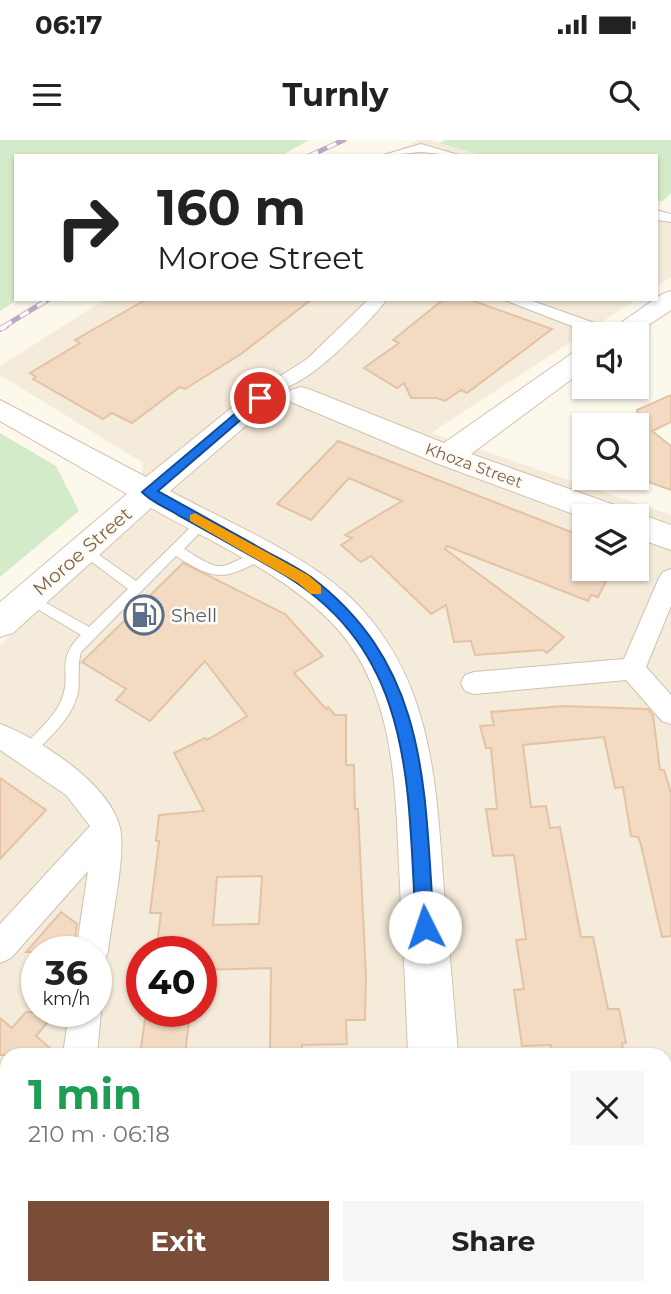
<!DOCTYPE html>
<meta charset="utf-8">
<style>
:root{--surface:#fff;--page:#f6f6f6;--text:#222;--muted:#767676;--accent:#794d38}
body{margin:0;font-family:Montserrat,sans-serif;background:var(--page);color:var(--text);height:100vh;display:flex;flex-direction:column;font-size:26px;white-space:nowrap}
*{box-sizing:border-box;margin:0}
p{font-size:23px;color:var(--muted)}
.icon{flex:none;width:38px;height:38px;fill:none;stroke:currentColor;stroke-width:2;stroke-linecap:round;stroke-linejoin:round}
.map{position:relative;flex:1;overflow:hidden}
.details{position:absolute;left:0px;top:908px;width:672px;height:247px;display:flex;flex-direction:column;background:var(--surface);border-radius:21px 21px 0 0;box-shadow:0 2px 5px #0004}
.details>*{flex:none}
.top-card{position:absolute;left:14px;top:14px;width:644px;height:147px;border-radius:0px;box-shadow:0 2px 5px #0004;background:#fff;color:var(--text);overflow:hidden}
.controls{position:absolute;left:572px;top:182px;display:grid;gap:14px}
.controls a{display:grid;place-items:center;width:77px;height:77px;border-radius:0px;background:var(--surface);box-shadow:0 2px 5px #0004;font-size:35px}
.speed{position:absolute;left:21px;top:796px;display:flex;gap:14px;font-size:35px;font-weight:700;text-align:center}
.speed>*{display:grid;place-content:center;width:91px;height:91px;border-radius:50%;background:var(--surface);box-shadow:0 2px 5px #0004;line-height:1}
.speed small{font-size:18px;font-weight:400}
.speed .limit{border:10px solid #d22;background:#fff;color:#111}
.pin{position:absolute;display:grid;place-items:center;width:60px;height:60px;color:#fff;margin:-30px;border:4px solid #fff;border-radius:50%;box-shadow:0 2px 7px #0007}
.me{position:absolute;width:77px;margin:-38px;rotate:356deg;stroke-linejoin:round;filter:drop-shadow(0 0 5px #0008)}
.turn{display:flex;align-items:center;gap:24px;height:147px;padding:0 28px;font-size:32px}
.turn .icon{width:91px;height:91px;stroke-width:2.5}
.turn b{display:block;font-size:49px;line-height:60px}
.round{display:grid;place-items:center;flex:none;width:74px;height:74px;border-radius:0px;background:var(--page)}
.headline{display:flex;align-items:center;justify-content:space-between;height:119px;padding:0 28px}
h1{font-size:42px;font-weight:700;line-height:52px;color:#1e9e55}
.button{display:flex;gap:14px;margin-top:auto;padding:14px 28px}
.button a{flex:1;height:80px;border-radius:0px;background:var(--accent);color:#fff;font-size:28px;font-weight:700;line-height:80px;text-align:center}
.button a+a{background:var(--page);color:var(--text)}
.status{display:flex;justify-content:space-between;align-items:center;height:49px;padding:0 35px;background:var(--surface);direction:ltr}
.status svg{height:19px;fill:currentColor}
header{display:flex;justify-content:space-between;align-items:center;height:91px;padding:0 28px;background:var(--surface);font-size:32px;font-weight:700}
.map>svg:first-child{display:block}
.residential{fill:#f4ebda;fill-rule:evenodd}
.green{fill:#d4ebc9}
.building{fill:#f2dac3;stroke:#e4c3a4;stroke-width:2;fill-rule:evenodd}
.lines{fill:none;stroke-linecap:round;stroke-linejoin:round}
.lane-casing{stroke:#d0c1b0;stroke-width:2}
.street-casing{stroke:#d0c1b0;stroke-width:2}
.secondary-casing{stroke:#d3c2ae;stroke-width:2}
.lane{fill:#fff;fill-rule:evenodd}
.street{fill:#fff;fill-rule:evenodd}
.secondary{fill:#fff;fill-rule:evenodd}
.rail-far1-casing{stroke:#bca8c8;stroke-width:5}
.rail-casing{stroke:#bca8c8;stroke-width:6}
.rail-far1{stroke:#fffbf3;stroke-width:3.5;stroke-dasharray:10;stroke-linecap:butt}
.rail{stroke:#fffbf3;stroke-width:4.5;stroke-dasharray:12;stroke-linecap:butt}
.route{fill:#1a73e8;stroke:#114b97;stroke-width:2}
.slow{fill:#f59e0b}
.labels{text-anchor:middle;stroke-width:5;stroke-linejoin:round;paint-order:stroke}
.far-street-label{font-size:16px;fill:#79614e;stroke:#fffbf3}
.street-label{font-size:19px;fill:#79614e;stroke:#fffbf3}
.service-label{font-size:19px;fill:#4e5e75;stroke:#fffbf3;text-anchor:start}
</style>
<div class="status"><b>06:17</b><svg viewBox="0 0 49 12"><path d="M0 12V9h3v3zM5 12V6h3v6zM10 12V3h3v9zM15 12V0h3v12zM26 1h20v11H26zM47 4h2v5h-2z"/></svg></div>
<header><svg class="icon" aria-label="menu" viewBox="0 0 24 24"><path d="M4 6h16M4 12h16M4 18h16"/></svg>Turnly<svg class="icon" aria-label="search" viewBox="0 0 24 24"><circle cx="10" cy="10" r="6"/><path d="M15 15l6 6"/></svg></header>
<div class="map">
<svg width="671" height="1154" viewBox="0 0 671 1154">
<rect width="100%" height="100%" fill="#fdf8ec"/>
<!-- residential -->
<g class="residential">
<polygon points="418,0 429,0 484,16 386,16"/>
<polygon points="656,68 671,76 671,137 656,147"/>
<path d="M106 159H637L431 293 671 375V1154H0V505L139 380 143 323 0 235V226ZM584 376H637V429H584ZM37 812H96V872H37ZM142 812H201V872H142ZM7 915H665V1148H7Z"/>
</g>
<!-- green -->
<g class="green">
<polygon points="0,0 309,0 281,16 16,16 16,159 19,159 0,171"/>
<polygon points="445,0 671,0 671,53 663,61 656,61 656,16 484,16 439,3"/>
<polygon points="0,293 56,326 79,371 0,437"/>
</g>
<!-- building -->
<g class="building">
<polygon points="147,159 312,159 241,214 185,249 180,247 132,283 112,273 103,279 33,239 36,237 30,233 80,203 75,200"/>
<polygon points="444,159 468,159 552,189 467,253 461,250 445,261 437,258 411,258 404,243 397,248 364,228 399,203 393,200"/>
<polygon points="671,255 671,282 652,291 671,306 671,350 637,338 637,270"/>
<polygon points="338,301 584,397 584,429 612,429 598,457 591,455 588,461 447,406 445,409 564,497 547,513 543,510 475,515 471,501 454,502 446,465 431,474 371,416 361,422 341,405 352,398 345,395 402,361 349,338 311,380 277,364"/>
<path d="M183 423 285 474 323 516 294 533 326 569 328 567 335 575H346V625H354L355 669H358L366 837 365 880H346L347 904 302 905V915H270L271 828 201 830V812H156L161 773H150L159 701H156L159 675 204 671 174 613 205 598 207 600 247 576 205 521 150 581 116 560 126 549 82 522ZM262 736 259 784 213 785 217 737Z"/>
<polygon points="564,566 648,569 653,575 660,630 664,630 671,653 671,796 662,797 641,705 638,697 631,696 623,647 615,648 604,597 523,605 531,667 546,666 550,688 560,687 581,797 593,797 608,869 619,869 626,903 622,903 624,915 552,915 551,905 522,906 514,850 524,849 516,800 526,799 514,715 493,716 486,669 497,669 491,608 486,608 480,586 494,585 491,572"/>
<polygon points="0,638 46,670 0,719"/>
<polygon points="61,772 77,784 74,807 70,812 26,812"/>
<polygon points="26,872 56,872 36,896 58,915 0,915 0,878 12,888"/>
<polygon points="146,872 190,872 185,915 140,915"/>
</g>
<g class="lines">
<!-- lane casing -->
<g class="lane-casing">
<path id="lane" d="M203 378 209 382 207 385 184 409C228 437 217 426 260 411L264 412 266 415 264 418C224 441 215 441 176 416L81 512C77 525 80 538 78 552 73 578 49 597 32 616L27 618 22 616 20 612 22 608C35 593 53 579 61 561 73 534 54 521 81 495L24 461 22 458 24 455H32L89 487 128 449 80 413 78 410 80 407H88L136 441 199 379Z"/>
</g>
<!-- street casing -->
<g class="street-casing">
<g id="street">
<polygon points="421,4 462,16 421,12 380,16"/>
<polygon points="656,70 671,74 671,82 656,80"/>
<path d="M369 159H387C371 181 301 255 274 248L272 244 274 240 307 219Z"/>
<polygon points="502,159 527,159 614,190 617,194 592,194"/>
<polygon points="671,429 671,466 646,527 671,555 671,584 662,581 626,540 474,554 465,551 461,543 465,535 474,532 624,519 659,438 663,432"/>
<path d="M0 584C40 599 110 644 120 688 126 717 111 780 108 812L103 823 96 826V812H76L88 731 11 818 0 823V784L90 686 66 655 0 610Z"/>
<polygon points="96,860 101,872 97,915 63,915 69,872 96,872"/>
<polygon points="35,1148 73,1148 72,1154 34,1154"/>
</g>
</g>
<!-- secondary casing -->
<g class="secondary-casing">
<g id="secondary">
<polygon points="671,151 671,170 635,194 605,194 662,154"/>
<polygon points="584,210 584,230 471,314 623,368 628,376 637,373 671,385 671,410 637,398 637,376 584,378 436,323 291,262 287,256 291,250 301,247 311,250 444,303 574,212"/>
<path d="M260 250 270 253 274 259 270 265 170 351C227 382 312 417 356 463 434 543 436 647 444 751 449 806 454 861 458 915H408C406 859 403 802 400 746 395 655 399 550 330 481 281 432 211 402 151 368L13 493 0 497V462L127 354 0 281V260L146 337 250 253Z"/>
<polygon points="419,1148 475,1148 477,1154 419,1154"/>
</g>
</g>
<!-- lane -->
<use href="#lane" class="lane"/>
<!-- street -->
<use href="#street" class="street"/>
<!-- secondary -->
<use href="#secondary" class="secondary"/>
<!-- rail-far1 casing -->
<g class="rail-far1-casing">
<g id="rail-far1">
<polyline points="309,16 344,0"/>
<polyline points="3,187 49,159"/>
</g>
</g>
<!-- rail casing -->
<g class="rail-casing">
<polyline id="rail" points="0,189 6,186"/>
</g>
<!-- rail-far1 -->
<use href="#rail-far1" class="rail-far1"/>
<!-- rail -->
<use href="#rail" class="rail"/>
</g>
<!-- route -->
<path class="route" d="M256 256 266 258 158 351C192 370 226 389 260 408 276 417 295 426 311 437 431 528 424 651 434 787L432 793 425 796 418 793 416 787C407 645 417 510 276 430 243 411 211 393 178 375 167 368 151 362 142 352Z"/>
<!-- slow -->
<polygon class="slow" points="195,373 308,435 321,446 321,454 311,454 298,443 190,381 190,375"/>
<!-- icons -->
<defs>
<g id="fuel-ring" transform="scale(2.0125)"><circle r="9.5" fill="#fffbf3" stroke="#5c6f8a" stroke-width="1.5"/><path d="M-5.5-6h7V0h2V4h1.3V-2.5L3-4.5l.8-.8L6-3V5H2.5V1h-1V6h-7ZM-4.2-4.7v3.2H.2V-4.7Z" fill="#5c6f8a"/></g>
</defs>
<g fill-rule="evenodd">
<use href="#fuel-ring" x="144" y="475"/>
</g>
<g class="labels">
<!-- far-street labels -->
<g class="far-street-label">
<text transform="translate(474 325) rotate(20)" y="6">Khoza Street</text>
</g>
<!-- street labels -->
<g class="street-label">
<text transform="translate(82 411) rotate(-41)" y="7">Moroe Street</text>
</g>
<!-- service labels -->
<g class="service-label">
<text x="171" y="482">Shell</text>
</g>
</g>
</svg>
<div class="controls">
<a><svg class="icon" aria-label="sound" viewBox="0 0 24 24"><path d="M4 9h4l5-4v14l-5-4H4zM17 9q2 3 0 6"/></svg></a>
<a><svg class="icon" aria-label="search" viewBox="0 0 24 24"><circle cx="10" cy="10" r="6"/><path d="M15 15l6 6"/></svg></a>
<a><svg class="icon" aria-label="layers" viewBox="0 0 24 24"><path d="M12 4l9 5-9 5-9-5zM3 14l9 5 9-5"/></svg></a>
</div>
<div class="speed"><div>36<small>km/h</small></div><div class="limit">40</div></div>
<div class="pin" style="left:260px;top:258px;background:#d93025"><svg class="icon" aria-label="arrive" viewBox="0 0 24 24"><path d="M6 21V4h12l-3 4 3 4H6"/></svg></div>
<svg class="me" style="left:425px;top:787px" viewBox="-20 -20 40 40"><circle r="19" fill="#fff"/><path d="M0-13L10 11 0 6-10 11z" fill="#1a73e8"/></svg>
<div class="top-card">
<div class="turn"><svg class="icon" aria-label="right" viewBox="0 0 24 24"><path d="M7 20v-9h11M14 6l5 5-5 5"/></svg><div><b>160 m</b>Moroe Street</div></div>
</div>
<section class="details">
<div class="headline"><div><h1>1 min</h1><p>210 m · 06:18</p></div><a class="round"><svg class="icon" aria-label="close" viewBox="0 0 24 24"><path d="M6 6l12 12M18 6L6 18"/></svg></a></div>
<div class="button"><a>Exit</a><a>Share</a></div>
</section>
</div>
